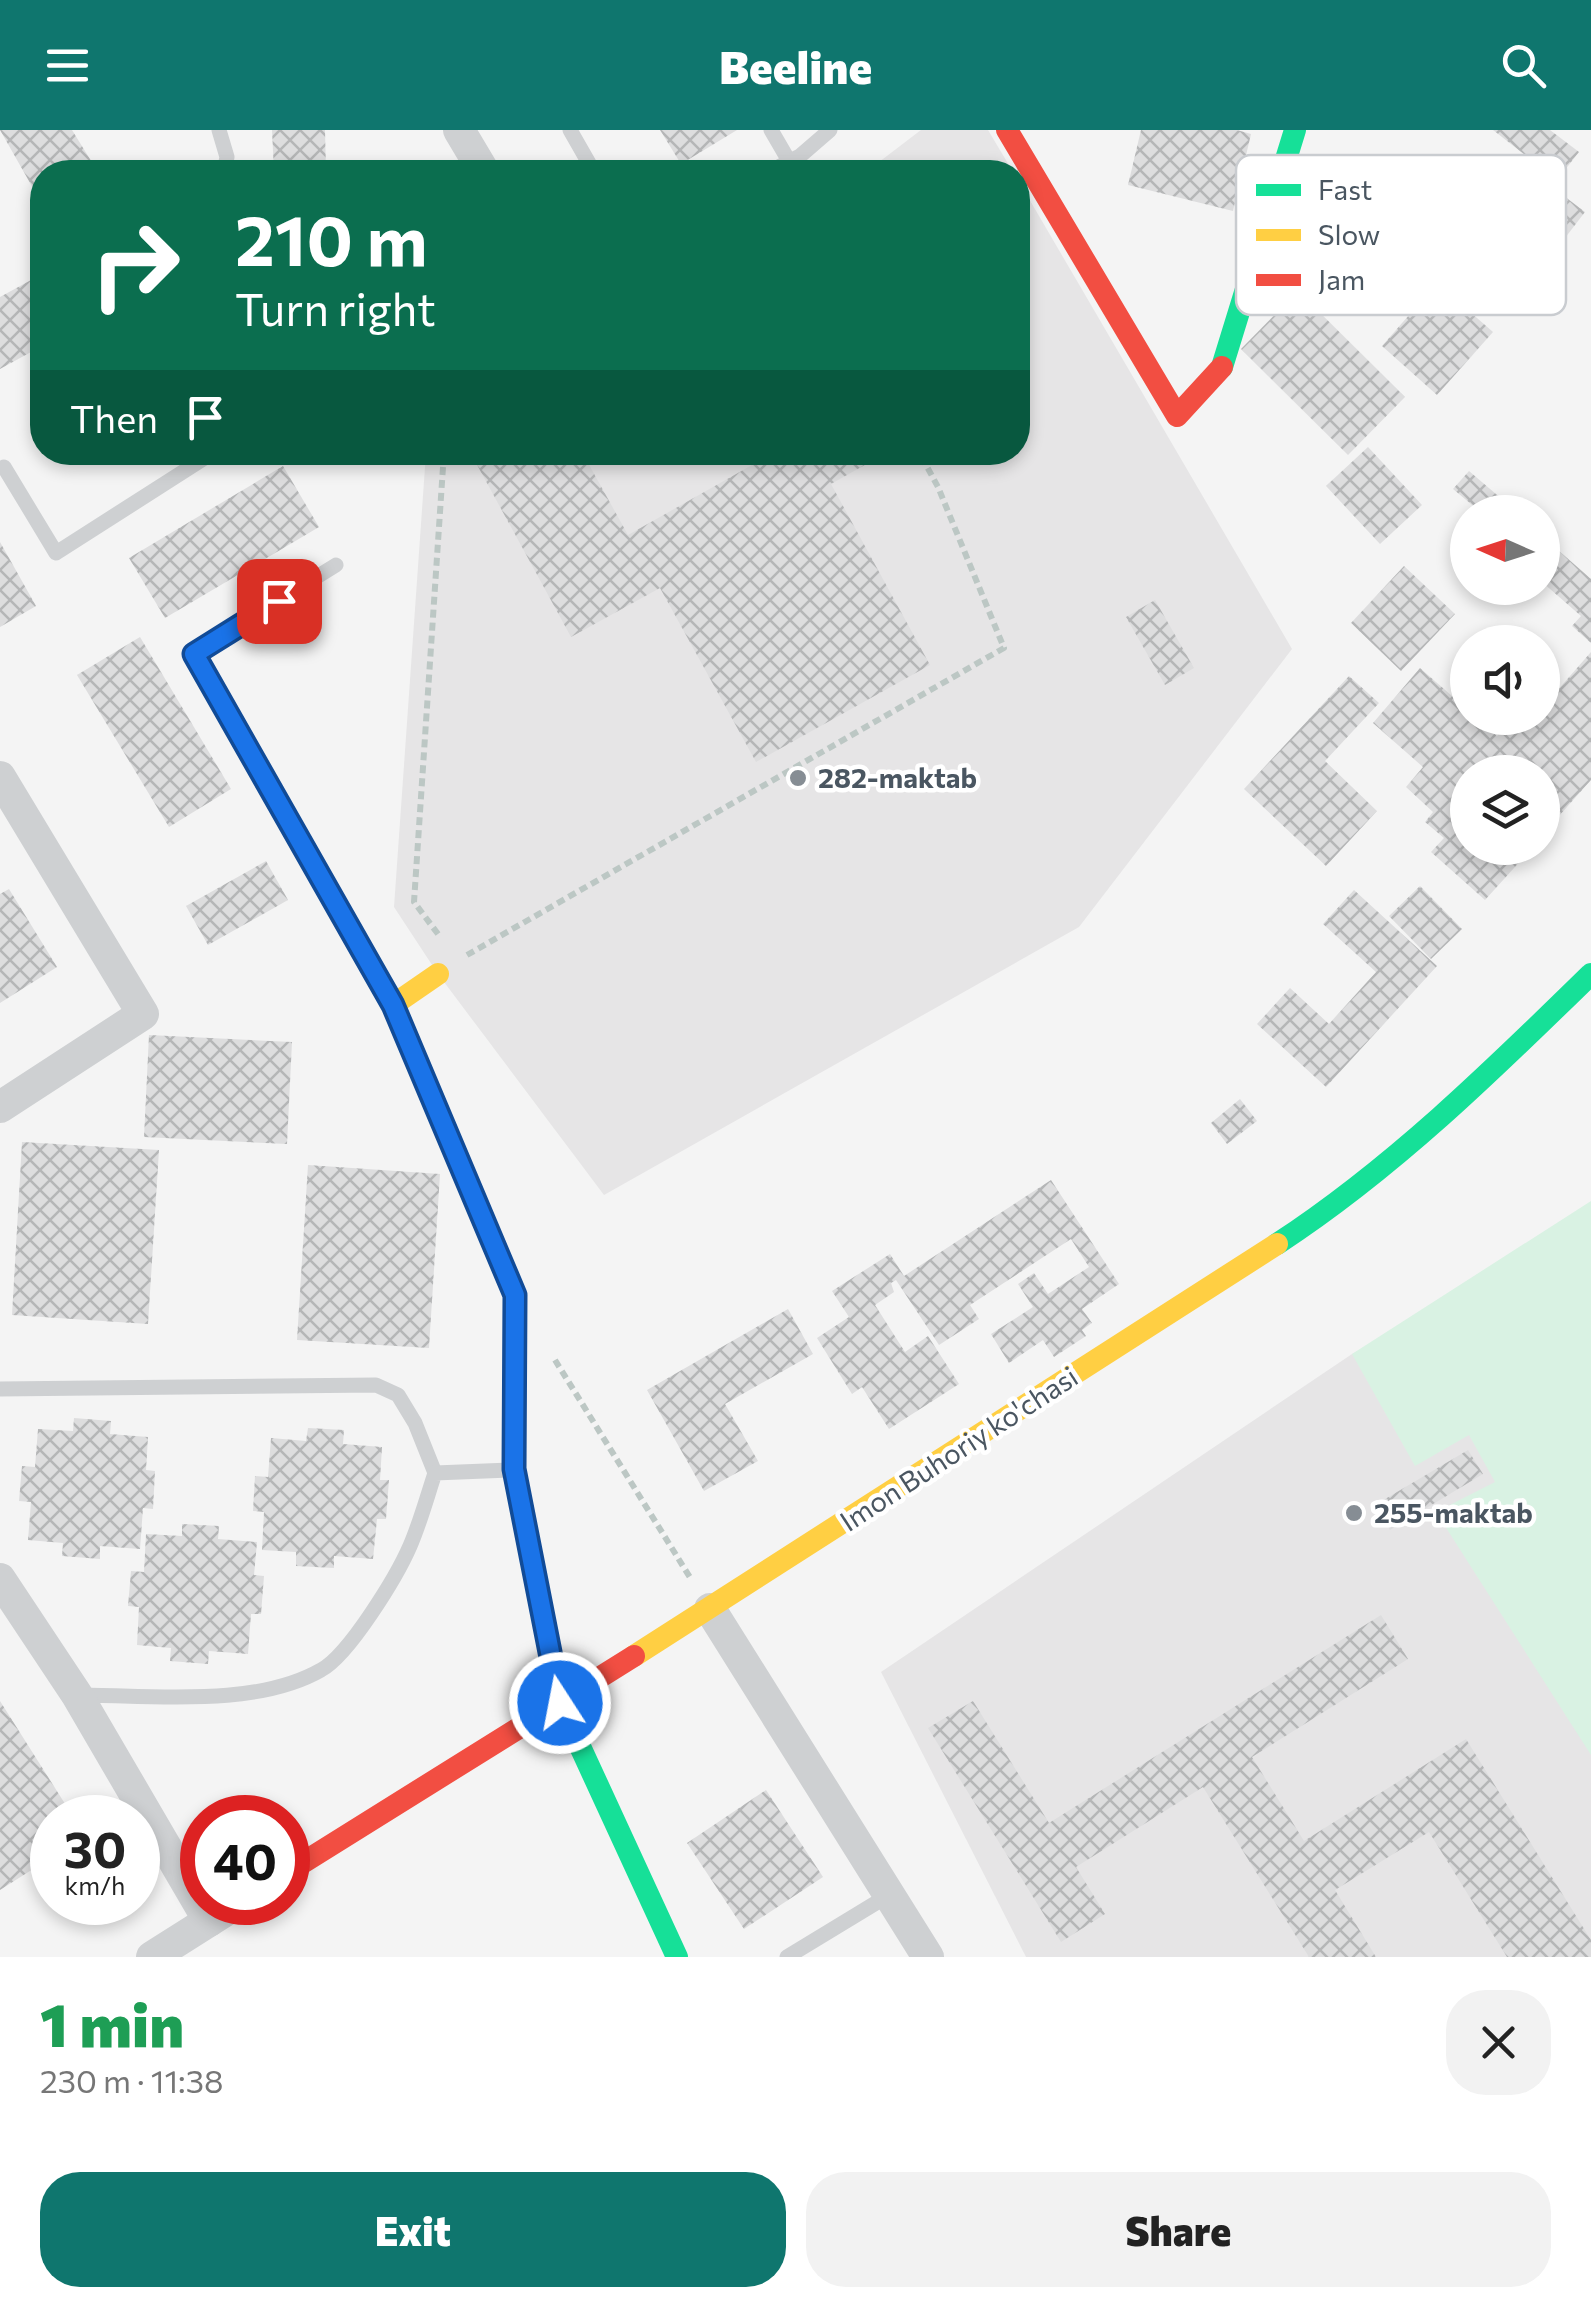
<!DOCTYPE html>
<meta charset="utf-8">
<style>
:root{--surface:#fff;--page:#f2f2f2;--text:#222;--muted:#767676;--accent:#0f766e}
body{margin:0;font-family:Commissioner,sans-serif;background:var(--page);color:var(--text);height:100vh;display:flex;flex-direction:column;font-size:38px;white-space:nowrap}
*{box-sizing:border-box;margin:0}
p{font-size:32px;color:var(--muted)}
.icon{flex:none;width:55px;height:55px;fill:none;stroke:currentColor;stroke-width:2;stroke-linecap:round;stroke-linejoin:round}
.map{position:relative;height:1827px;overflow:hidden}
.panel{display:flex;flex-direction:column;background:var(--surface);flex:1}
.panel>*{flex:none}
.banner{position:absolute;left:30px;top:30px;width:1000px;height:305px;border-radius:40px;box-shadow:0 5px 15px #0003;background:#0b6e4f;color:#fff;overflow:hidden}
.needle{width:65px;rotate:273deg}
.buttons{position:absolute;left:1450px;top:365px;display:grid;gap:20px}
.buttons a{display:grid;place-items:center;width:110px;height:110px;border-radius:50%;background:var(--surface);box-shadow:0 5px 15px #0003;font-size:50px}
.speed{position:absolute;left:30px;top:1665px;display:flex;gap:20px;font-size:50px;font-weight:700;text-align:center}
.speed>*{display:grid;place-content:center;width:130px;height:130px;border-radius:50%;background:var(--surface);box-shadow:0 5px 15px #0003;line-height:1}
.speed small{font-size:25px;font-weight:400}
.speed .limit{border:15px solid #d22;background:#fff;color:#111}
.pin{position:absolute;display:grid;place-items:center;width:85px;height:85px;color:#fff;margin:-42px;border-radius:20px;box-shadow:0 5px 15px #0006}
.me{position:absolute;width:110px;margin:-55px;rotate:349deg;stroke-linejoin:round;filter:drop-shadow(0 0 8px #0008)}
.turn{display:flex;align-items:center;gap:35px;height:210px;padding:0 40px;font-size:45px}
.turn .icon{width:130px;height:130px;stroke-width:2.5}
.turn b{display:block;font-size:70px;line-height:85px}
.then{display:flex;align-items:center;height:95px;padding:0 40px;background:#0003;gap:20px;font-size:38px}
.round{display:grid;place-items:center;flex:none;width:105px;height:105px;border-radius:40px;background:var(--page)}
.headline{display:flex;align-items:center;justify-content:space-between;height:170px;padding:0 40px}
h1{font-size:60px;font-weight:800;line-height:75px;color:#1e9e55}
.button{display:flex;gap:20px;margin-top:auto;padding:20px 40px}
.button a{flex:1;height:115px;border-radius:40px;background:var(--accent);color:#fff;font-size:40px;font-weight:800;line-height:115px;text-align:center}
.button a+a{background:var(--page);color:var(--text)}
header{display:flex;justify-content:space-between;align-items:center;height:130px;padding:0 40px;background:var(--accent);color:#fff;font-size:45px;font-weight:800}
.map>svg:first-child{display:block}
.education{fill:#e6e5e6}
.pitch{fill:#d9f2e3}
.building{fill:url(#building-cross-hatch)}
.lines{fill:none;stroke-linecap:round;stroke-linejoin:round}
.path{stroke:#bcc7c4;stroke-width:6;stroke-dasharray:8 5;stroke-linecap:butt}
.lane{stroke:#ced0d2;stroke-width:15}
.street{stroke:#ced0d2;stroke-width:32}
.fast{stroke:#16e098;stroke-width:22}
.slow{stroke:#ffcf43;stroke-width:22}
.jam{stroke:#f24e42;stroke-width:22}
.route-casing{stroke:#114b97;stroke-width:25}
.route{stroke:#1a73e8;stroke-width:18}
.poi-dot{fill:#868d94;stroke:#fff;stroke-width:4}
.labels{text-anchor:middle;stroke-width:9;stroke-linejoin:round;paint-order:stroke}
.poi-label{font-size:28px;font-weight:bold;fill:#4a5661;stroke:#fff;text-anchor:start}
.street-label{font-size:28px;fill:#4a5661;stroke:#fff}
.key{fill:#fff;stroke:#c9ccd0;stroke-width:2.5}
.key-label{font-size:28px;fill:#4a5661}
</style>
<header><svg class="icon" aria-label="menu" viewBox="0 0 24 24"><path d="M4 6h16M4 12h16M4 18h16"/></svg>Beeline<svg class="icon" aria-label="search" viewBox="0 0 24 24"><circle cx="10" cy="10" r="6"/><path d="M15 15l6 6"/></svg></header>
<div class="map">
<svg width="1591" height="1827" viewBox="0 0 1591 1827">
<defs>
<pattern id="building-cross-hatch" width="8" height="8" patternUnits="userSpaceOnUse" patternTransform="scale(2.5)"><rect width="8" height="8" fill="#ddddde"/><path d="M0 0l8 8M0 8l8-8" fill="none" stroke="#b5b6b7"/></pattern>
</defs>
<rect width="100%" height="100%" fill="#f4f4f4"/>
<!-- education -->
<g class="education">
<polygon points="921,0 988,0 1013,42 866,42"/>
<polygon points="1018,50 1292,519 1079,797 604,1065 438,844 394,777 426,323 1018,322"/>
<polygon points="1591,1098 1591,1827 1026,1827 881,1542 1352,1224"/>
</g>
<!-- pitch -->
<polygon class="pitch" points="1591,1071 1591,1625 1436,1382 1495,1352 1469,1305 1415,1336 1352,1224"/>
<!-- building -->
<g class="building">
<polygon points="0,0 72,0 98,42 42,42 42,74"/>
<polygon points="272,0 325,0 326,42 274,42"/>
<polygon points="660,0 737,0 681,34"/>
<polygon points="1141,0 1237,0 1251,4 1233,81 1128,55"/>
<polygon points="1493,0 1550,0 1579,22 1557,50"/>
<polygon points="1539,47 1585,82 1518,169 1472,133"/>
<polygon points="42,144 42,216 0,239 0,167"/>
<polygon points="1437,153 1493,202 1437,265 1382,216"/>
<polygon points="1298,161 1405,267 1348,325 1241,219"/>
<polygon points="1368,317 1422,375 1380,414 1326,356"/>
<polygon points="470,322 582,322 628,405 775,322 888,322 831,354 930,535 756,632 660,458 571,507"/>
<polygon points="283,336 319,397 165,488 129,428"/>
<polygon points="1469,341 1517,382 1474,382 1477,379 1453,359"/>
<polygon points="1542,406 1591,449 1591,513 1572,496 1581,486 1542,452"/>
<polygon points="0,412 36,476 0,497"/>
<polygon points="1404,436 1455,484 1401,541 1351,493"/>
<polygon points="1155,470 1194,538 1165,555 1126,487"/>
<polygon points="140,507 231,659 169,697 77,545"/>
<polygon points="1591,522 1591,650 1542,705 1542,642 1468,642 1468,718 1532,718 1485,770 1431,722 1444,708 1425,692 1433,682 1406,657 1423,637 1373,593 1420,538 1468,580 1468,588 1476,588 1497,606 1513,588 1542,588 1542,564 1549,570"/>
<polygon points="1349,546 1379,573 1325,631 1377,681 1326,736 1244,659"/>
<polygon points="266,731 288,770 208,815 186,776"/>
<polygon points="1420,756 1462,799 1431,829 1389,786"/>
<polygon points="9,759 57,837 0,873 0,764"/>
<polygon points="1354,760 1437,836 1326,957 1257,894 1290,858 1329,894 1376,842 1323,794"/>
<polygon points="149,905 292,912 287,1014 144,1007"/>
<polygon points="1240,969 1257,991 1227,1014 1211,993"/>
<polygon points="22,1012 159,1020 148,1194 12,1185"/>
<polygon points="308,1035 440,1044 429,1218 297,1210"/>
<polygon points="1051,1050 1119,1154 1082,1179 1092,1193 1082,1200 1086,1206 1054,1227 1043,1210 1009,1233 991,1204 1033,1177 1018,1154 1034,1143 1048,1164 1089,1137 1071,1109 970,1175 979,1189 939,1215 896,1150 891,1153 894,1162 875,1175 905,1222 928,1206 959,1254 889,1299 862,1257 852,1264 817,1208 849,1187 832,1161 890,1124 904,1146"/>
<polygon points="788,1179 813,1224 725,1274 758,1331 704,1361 647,1260"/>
<polygon points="74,1288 111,1291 110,1304 148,1307 146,1340 155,1341 153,1379 143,1378 140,1419 100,1416 100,1429 62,1426 63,1413 28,1410 31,1372 19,1371 22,1336 35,1337 38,1299 73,1301"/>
<polygon points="308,1298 344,1300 343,1314 382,1317 380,1350 389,1350 386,1389 377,1389 373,1429 334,1426 334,1438 296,1436 296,1422 262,1420 264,1382 253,1381 255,1346 268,1347 271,1308 306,1311"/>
<polygon points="1468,1320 1483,1344 1390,1400 1375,1375"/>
<polygon points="182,1394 219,1396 218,1409 257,1412 254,1445 264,1446 261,1484 251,1484 248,1524 209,1521 208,1534 170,1531 171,1518 137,1515 139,1477 128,1476 131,1441 144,1442 146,1404 182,1406"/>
<polygon points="1381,1485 1408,1529 1252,1627 1304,1711 1466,1609 1591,1810 1591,1827 1507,1827 1429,1702 1335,1760 1376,1827 1309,1827 1203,1657 1076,1737 1105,1784 1061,1812 928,1598 973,1571 1049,1693"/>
<polygon points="0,1571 74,1688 52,1688 52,1727 0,1760"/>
<polygon points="766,1660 823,1747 744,1799 687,1713"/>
</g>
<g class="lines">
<!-- path -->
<g class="path">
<polyline points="438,804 414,772 444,322"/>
<polyline points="467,825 1004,518 938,357 919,322"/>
<polyline points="555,1230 691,1449"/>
</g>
<!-- lane -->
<g class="lane">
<polyline points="219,0 227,27 224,42"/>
<polyline points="570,0 594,42"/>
<polyline points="771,0 789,31"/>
<polyline points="769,42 800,26 830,0"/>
<polyline points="4,337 56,423 214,322"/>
<polyline points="336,435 193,524 391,871"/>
<polyline points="0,1259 376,1255 398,1265 415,1293 435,1343"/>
<path d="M77 1565C151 1565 255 1578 321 1540 349 1525 397 1446 410 1416 420 1393 427 1367 435 1343L510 1340"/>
<polyline points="787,1827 889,1765"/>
</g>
<!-- street -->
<g class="street">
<polyline points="459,0 484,42"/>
<polyline points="0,647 143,884 0,977"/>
<polyline points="0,1449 77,1565 209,1791"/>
<polyline points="710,1479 928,1827"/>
<polyline points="152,1827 239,1772"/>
</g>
<!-- fast -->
<g class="fast">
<polyline points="1222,237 1295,0"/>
<path d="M1277 1114C1392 1039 1493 940 1591 844"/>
<polyline points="514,1300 514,1339 560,1573 677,1827"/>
</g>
<!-- slow -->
<g class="slow">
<polyline points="438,844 393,875 515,1165 514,1300"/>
<polyline points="634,1526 1277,1114"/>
</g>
<!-- jam -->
<g class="jam">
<polyline points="1007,0 1177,286 1222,237"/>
<polyline points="288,1742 634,1526"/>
</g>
</g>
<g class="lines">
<!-- route casing -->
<g class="route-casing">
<polyline id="route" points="279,471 194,524 393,875 515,1165 514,1339 560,1573"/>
</g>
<!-- route -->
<use href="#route" class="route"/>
</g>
<!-- markers -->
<g class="poi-dot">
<circle cx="798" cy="648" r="10"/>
<circle cx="1354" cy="1383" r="10"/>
</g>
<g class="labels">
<!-- poi labels -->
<g class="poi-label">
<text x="818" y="658">282-maktab</text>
<text x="1374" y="1393">255-maktab</text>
</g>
<!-- street labels -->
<g class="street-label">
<text transform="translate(959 1319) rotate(-33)" y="10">Imon Buhoriy ko'chasi</text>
</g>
</g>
<!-- legend -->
<rect x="1236" y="25" width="330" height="160" rx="15" class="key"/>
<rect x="1256" y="54" width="45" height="12" fill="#16e098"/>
<rect x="1256" y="99" width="45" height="12" fill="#ffcf43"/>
<rect x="1256" y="144" width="45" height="12" fill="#f24e42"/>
<g class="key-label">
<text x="1318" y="70">Fast</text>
<text x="1318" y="115">Slow</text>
<text x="1318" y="160">Jam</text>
</g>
</svg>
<div class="buttons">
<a><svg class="needle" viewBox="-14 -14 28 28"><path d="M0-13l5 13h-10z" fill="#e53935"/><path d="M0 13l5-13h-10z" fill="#767676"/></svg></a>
<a><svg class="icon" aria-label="sound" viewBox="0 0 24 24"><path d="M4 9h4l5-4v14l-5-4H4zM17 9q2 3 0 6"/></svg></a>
<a><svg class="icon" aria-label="layers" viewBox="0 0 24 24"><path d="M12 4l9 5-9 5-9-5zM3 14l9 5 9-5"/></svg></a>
</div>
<div class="speed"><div>30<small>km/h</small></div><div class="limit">40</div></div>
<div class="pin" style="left:279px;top:471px;background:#d93025"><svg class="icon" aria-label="arrive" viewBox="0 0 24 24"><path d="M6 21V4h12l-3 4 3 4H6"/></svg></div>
<svg class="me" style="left:560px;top:1573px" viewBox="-20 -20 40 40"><circle r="17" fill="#1a73e8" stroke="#fff" stroke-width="3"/><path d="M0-11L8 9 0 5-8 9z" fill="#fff"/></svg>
<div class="banner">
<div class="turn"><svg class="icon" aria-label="right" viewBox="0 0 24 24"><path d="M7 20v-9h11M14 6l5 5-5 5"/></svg><div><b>210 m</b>Turn right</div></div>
<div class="then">Then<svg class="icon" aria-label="arrive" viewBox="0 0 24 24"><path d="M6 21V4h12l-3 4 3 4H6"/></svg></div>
</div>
</div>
<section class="panel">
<div class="headline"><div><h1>1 min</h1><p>230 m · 11:38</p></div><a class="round"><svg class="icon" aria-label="close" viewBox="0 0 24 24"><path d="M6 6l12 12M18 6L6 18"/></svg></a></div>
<div class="button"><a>Exit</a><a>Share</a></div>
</section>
